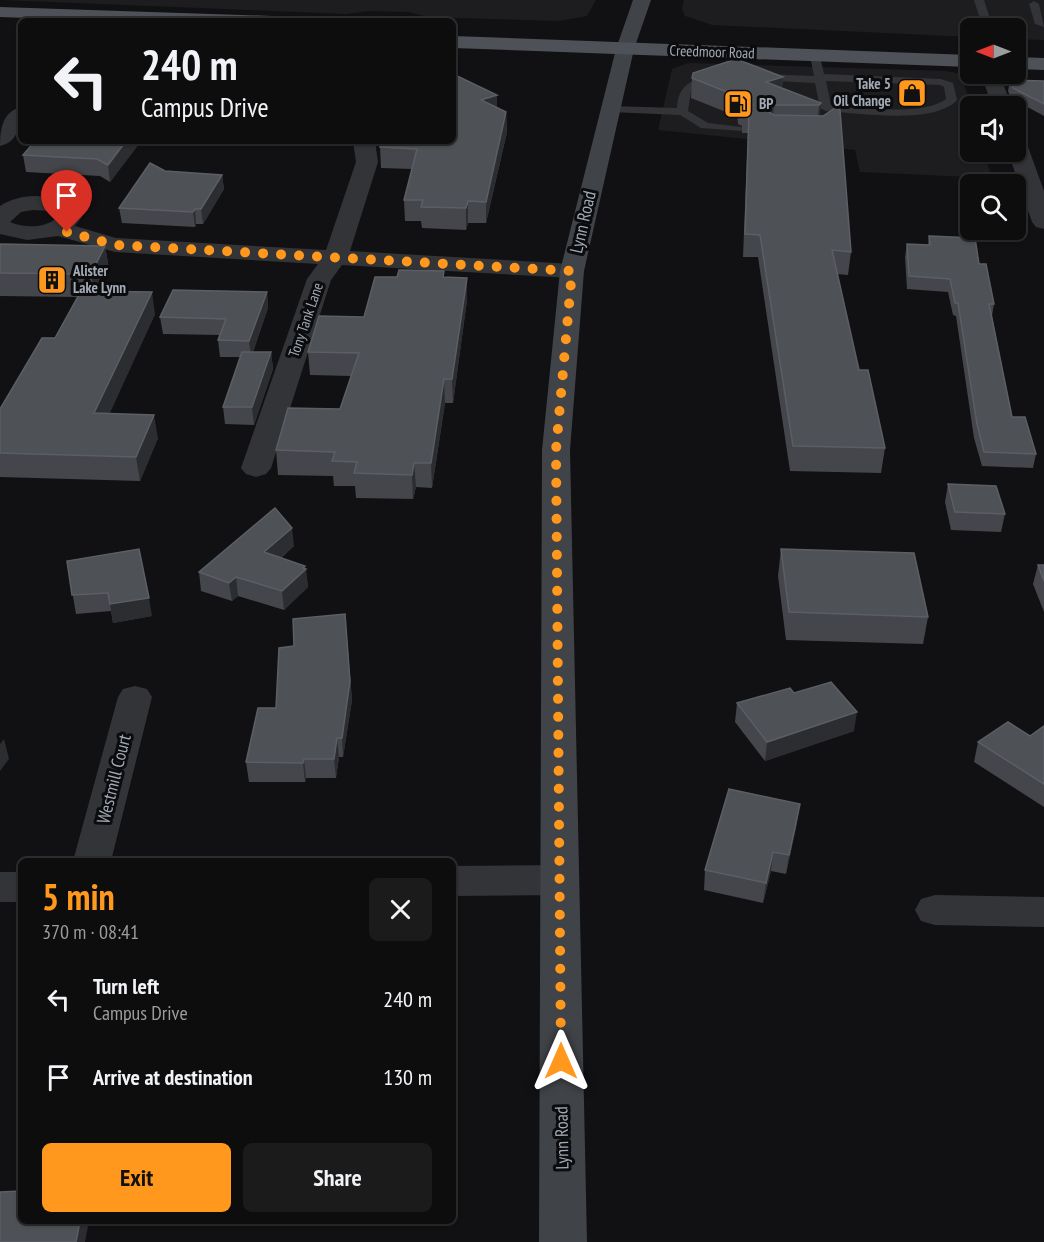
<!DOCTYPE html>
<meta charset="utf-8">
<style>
:root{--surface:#0d0d0e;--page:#1b1b1c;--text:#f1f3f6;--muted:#9a9c9e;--line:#2d2d2e;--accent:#ff981d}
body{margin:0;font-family:"PT Sans Narrow",sans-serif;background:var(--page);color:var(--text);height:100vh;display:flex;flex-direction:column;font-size:22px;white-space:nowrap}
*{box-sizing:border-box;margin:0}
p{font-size:20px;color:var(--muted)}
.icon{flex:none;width:33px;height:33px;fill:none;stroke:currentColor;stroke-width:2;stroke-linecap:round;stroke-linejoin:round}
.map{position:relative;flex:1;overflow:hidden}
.drawer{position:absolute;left:18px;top:858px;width:438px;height:366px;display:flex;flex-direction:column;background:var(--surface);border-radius:9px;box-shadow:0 2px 4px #0004,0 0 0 2px var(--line)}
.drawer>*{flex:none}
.hud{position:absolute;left:18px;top:18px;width:438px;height:126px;border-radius:9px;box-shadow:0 2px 4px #0004,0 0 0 2px var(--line);background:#0d0d0e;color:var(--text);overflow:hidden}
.needle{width:39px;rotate:270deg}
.tools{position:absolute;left:960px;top:18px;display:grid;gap:12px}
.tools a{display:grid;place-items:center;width:66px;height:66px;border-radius:9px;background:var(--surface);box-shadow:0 2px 4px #0004,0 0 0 2px var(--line);font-size:30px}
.pin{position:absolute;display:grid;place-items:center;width:51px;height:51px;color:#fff;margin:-62px -26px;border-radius:50% 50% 50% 0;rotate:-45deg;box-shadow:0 0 6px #0007}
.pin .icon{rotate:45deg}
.me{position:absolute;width:66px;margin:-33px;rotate:0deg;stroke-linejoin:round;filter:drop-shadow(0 0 4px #0008)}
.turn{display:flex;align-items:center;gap:21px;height:126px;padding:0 24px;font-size:27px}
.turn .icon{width:78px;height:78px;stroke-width:2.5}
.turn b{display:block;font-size:42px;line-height:51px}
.round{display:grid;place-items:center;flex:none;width:63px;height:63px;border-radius:9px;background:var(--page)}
.head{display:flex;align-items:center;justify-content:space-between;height:102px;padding:0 24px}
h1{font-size:36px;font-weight:600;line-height:45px;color:var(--accent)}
.action{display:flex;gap:12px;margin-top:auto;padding:12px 24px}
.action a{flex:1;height:69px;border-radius:9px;background:var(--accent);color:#111;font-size:24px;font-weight:600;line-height:69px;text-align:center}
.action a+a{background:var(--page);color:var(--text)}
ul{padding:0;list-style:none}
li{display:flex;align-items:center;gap:18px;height:78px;padding:0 24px}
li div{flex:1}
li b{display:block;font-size:22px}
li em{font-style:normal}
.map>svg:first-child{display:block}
.built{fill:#1d1d20}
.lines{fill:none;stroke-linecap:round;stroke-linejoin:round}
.service{fill:#323438;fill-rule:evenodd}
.minor{fill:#323438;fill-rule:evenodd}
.tertiary{fill:#323438;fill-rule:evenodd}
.secondary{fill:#404348;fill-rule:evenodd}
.primary{fill:#4e5158;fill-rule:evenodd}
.wall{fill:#44464b}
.shaded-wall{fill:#2b2d30}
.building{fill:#4e5156;stroke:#5b5f65;stroke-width:1.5}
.route{stroke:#ff981d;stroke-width:10;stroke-dasharray:0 18}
.labels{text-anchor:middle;stroke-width:6;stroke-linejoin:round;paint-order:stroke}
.far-street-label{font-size:15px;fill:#a1aab5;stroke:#0c0c0e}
.far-poi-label{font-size:15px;font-weight:bold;fill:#a1aab5;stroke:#0c0c0e;text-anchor:start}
.street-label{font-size:18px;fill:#a1aab5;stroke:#0c0c0e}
</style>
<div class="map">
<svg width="1044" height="1242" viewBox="0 0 1044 1242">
<rect width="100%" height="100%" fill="#111113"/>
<!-- built -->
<g class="built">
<polygon points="0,0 596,0 587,16 558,21 427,17 409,12 368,11 346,14"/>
<polygon points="684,0 1044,0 1044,40 1016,39 1016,28 970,28 970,37 712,25 685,16 682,9"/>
<polygon points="688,63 947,71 961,74 971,106 970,152 984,152 992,178 860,172 855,150 658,130 672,69"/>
</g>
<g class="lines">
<!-- service -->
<g class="service">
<polygon points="974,0 984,0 993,28 983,28"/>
<polygon points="1034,1 1039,4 1044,27 1035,24 1029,4"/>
<path d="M815 53 820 56 824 74 941 79 953 83 957 100C935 125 858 113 826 111L820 108 815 83 759 80 754 77 759 74 814 76 810 56ZM826 81 940 85 944 87 946 99C922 117 860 107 831 105Z"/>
<path d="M714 74 718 75V79L702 84 691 91 688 111 708 123 742 127V131L701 128 680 115 610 112 604 109 610 106 677 108C678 84 693 79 714 74Z"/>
</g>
<!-- minor -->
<g class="minor">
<polygon points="981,74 999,74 1012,106 992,106"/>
<path d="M21 107C21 123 19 142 0 146 0 130 2 112 21 107Z"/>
<polygon points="1016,138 1023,140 1027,144 1044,191 1044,229 1036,227 1032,222 1008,152 1016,152"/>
<path d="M353 141H375L378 162 350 251 572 264 581 266 584 271 581 276 572 278 342 265 331 280 271 468 266 474 256 477 246 474 241 468 307 279 318 264 115 252 58 236 27 240 0 234V206C23 191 55 194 78 207L82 217 75 226 116 238 326 250 356 162ZM33 210 49 211 59 216C47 228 27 229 10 222L21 212Z"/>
<polygon points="135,686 147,689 152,697 111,861 73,861 118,697 123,689"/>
<polygon points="935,895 1044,897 1044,927 935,925 921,921 915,910 921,899"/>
</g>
<!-- tertiary -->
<g class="tertiary">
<polygon points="559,865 573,870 579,880 573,890 559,895 453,896 453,866"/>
<rect x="0" y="872" width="21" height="30"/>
</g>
<!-- secondary -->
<polygon class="secondary" points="633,0 651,0 634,49 584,271 570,450 587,1242 539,1242 542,450 560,271 616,49"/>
<!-- primary -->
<g class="primary">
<polygon points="0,7 273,16 282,21 110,21 0,17"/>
<polygon points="453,36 970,55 970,67 453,48"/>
<polygon points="1016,57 1044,58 1044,70 1016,69"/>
</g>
</g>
<!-- wall -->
<g class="wall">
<polygon points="783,77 782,88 821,103 819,116 851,252 848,275 837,274 859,370 885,448 881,473 790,471 758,257 743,257 748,133 742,133 742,126 738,124 737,112 731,114 691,98 692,78"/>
<polygon points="1010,80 1044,81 1044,116 1011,98 1008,91"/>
<polygon points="497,95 497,108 506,112 507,132 486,223 468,223 466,230 422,228 421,221 405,221 404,200 412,169 381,168 380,147"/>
<polygon points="141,141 110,182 100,176 26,172 23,155"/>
<polygon points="165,171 222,175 224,189 203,224 196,224 195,227 122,223 119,208"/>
<polygon points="929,236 979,264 994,304 992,316 1012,417 1036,454 1033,468 982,466 974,438 956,316 953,315 948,292 907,289 905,257 907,244 928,245"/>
<polygon points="0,244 105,246 109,269 98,291 155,314 109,414 158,438 140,481 0,477 0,409 55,338 78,297 0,296"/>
<polygon points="444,271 444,277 467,300 453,403 445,403 432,488 416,487 413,499 356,498 355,486 334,486 333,476 278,475 276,450 340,409 351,376 310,375 308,352 364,317 397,277"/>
<polygon points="267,292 268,308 253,352 271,352 273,369 254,425 225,424 223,407 240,357 220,357 218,340 220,335 163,334 160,317"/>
<polygon points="948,484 1005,514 1001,532 951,530 945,502"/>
<polygon points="294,546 281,558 305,566 308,587 284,610 238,596 232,601 201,591 199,572"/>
<polygon points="781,549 928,617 923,644 786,640 778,576"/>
<polygon points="67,561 152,616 113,623 111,611 76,614"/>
<polygon points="1038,565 1044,565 1044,612 1033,584"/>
<polygon points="345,614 352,700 343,757 339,757 336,778 306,778 305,782 249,782 246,762 276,708 294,646"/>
<polygon points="794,693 854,731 765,761 735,722 737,703"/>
<polygon points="1044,726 1044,807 974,762 978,742 1030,736"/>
<polygon points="797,823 786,874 771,871 763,903 704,890 705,870"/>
</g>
<!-- shaded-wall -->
<g class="shaded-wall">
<polygon points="783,77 781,97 766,82"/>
<polygon points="739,91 737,112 731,114 732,94"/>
<polygon points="497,95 497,115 481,100"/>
<polygon points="821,103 819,124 817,126 819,105"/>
<polygon points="774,105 772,126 767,111"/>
<polygon points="506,112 507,132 486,223 486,202"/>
<polygon points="126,141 141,141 110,182 108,165"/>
<polygon points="222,175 224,189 203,224 201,209"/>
<polygon points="468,201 468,223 466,230 466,208"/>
<polygon points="195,209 196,224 195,227 193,212"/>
<polygon points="105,246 109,269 95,297 91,274"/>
<polygon points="467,278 467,300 453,403 452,379"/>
<polygon points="152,292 155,314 99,437 94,413"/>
<polygon points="267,292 268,308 251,357 249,341"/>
<polygon points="271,352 273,369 254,425 252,407"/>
<polygon points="444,379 445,403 432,488 431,463"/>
<polygon points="154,415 158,438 140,481 136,457"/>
<polygon points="414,463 416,487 413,499 412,475"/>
<polygon points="292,528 294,546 266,570 264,552"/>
<polygon points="305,566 305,570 306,569 308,587 284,610 282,591"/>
<polygon points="236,577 238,596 232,601 229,583"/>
<polygon points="149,598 152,616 113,623 110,604"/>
<polygon points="350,681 352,700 343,757 342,738"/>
<polygon points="857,712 854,731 765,761 767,742"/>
<polygon points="337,738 339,757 336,778 334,759"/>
<polygon points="4,739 9,759 0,771 0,744"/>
<polygon points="304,759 306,778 305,782 303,763"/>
<polygon points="800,804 797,823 786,874 789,855"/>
<polygon points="773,852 771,871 763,903 766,883"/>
<polygon points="80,1221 89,1221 85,1242 76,1242"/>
<polygon points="190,1221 196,1221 190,1224"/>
</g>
<!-- building -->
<g class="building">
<polygon points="733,60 739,60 783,77 766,82 821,103 819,105 774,105 767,111 774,115 823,116 835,108 840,110 851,252 832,250 859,370 868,370 885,448 793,446 760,235 745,234 749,112 743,112 747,107 739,104 739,91 732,94 692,78 693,73"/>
<polygon points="453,74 497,95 481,100 506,112 486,202 468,201 466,208 421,207 423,200 404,200 417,149 380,147 382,141 453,141"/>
<polygon points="1010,80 1044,81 1044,104 1013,88"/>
<polygon points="35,141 126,141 108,165 97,159 23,155"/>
<polygon points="150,163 165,171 222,175 201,209 195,209 193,212 119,208"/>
<polygon points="929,236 975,238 979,264 986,264 994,304 989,304 1012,417 1025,417 1036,454 984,452 977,424 958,303 955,303 950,279 909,276 907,244 930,245"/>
<polygon points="0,244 105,246 91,274 0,273"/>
<polygon points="399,270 444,271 443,277 467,278 452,379 444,379 431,463 414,463 412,475 354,473 357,462 332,461 335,452 276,450 288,408 340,409 359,353 308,352 319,316 364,317 375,277 397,277"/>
<polygon points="173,290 267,292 249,341 218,340 226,319 160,317"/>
<polygon points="81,291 152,292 94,413 154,415 136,457 0,453 0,409 42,338 55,338"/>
<polygon points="242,352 271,352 252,407 223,407"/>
<polygon points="948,484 996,486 1005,514 955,512"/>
<polygon points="275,508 292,528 264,552 305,566 303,568 306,569 282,591 236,577 229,583 199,572"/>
<polygon points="139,549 149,598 110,604 108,593 72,595 67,561"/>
<polygon points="781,549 914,553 928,617 789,612"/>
<polygon points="1038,565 1044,565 1044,581"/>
<polygon points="345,614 350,681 342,738 337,738 334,759 304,759 303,763 246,762 258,708 276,708 279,648 294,646 293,619"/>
<polygon points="831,682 857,712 767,742 737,703 790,688 794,693"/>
<polygon points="1008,722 1030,736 1044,726 1044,784 978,742"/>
<polygon points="729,789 800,804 789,855 773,852 766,883 705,870"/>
<polygon points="21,1191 21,1221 80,1221 76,1242 0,1242 0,1192"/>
</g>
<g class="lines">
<!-- route -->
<polyline class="route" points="67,232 116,245 572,271 556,450 561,1061"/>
</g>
<!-- icons -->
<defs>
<g id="shop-square" transform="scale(1.5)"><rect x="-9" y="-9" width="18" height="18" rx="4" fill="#ff981d" stroke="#0c0c0e"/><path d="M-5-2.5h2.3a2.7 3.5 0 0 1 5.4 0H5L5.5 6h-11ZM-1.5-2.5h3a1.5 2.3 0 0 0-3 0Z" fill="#111"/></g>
<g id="fuel-square" transform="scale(1.5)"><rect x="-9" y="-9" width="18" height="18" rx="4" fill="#ff981d" stroke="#0c0c0e"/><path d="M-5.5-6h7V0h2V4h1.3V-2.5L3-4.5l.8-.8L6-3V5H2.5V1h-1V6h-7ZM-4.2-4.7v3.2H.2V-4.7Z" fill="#111"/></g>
<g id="building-square" transform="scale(1.5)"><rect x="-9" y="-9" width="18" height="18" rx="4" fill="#ff981d" stroke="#0c0c0e"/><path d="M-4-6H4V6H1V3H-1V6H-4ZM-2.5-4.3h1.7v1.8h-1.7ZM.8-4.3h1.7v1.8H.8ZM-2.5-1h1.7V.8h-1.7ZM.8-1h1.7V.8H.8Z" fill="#111"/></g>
</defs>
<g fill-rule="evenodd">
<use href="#shop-square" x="912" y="93"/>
<use href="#fuel-square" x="738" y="104"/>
<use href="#building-square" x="52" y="280"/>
</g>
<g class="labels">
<!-- far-street labels -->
<g class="far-street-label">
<text transform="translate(712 52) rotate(2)" y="5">Creedmoor Road</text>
<text transform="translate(306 320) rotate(-71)" y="5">Tony Tank Lane</text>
</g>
<!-- far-poi labels -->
<g class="far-poi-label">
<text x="891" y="89" text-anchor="end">Take 5<tspan x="891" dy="17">Oil Change</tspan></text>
<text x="759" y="109">BP</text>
<text x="73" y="276">Alister<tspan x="73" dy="17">Lake Lynn</tspan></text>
</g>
<!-- street labels -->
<g class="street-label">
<text transform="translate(583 222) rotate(-77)" y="6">Lynn Road</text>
<text transform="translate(114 779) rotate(-76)" y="6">Westmill Court</text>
<text transform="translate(562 1138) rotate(-91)" y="6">Lynn Road</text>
</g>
</g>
</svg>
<div class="tools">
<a><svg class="needle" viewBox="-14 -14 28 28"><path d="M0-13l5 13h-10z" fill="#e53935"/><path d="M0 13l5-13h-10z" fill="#9a9c9e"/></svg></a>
<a><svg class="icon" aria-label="sound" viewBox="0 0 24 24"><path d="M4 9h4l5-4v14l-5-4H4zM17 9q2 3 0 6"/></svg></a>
<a><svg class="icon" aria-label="search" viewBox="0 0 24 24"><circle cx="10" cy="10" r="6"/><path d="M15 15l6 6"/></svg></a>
</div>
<div class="pin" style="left:67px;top:232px;background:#d93025"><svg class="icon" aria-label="arrive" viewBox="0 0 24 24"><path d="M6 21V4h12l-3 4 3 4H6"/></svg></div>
<svg class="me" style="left:561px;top:1061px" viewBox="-20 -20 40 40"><path d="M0-17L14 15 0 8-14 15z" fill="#ff981d" stroke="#fff" stroke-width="4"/></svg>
<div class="hud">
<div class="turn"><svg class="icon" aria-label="left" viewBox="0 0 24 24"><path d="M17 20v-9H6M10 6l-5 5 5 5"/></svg><div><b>240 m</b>Campus Drive</div></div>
</div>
<section class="drawer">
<div class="head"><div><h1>5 min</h1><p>370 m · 08:41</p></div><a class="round"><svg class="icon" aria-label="close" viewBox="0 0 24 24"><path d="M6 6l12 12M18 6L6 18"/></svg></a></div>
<ul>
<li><svg class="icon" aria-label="left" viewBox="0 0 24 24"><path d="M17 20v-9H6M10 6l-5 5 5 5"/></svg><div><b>Turn left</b><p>Campus Drive</p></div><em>240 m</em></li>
<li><svg class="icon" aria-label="arrive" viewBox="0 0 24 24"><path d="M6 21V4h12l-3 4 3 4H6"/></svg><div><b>Arrive at destination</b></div><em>130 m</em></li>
</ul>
<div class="action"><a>Exit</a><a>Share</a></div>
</section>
</div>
